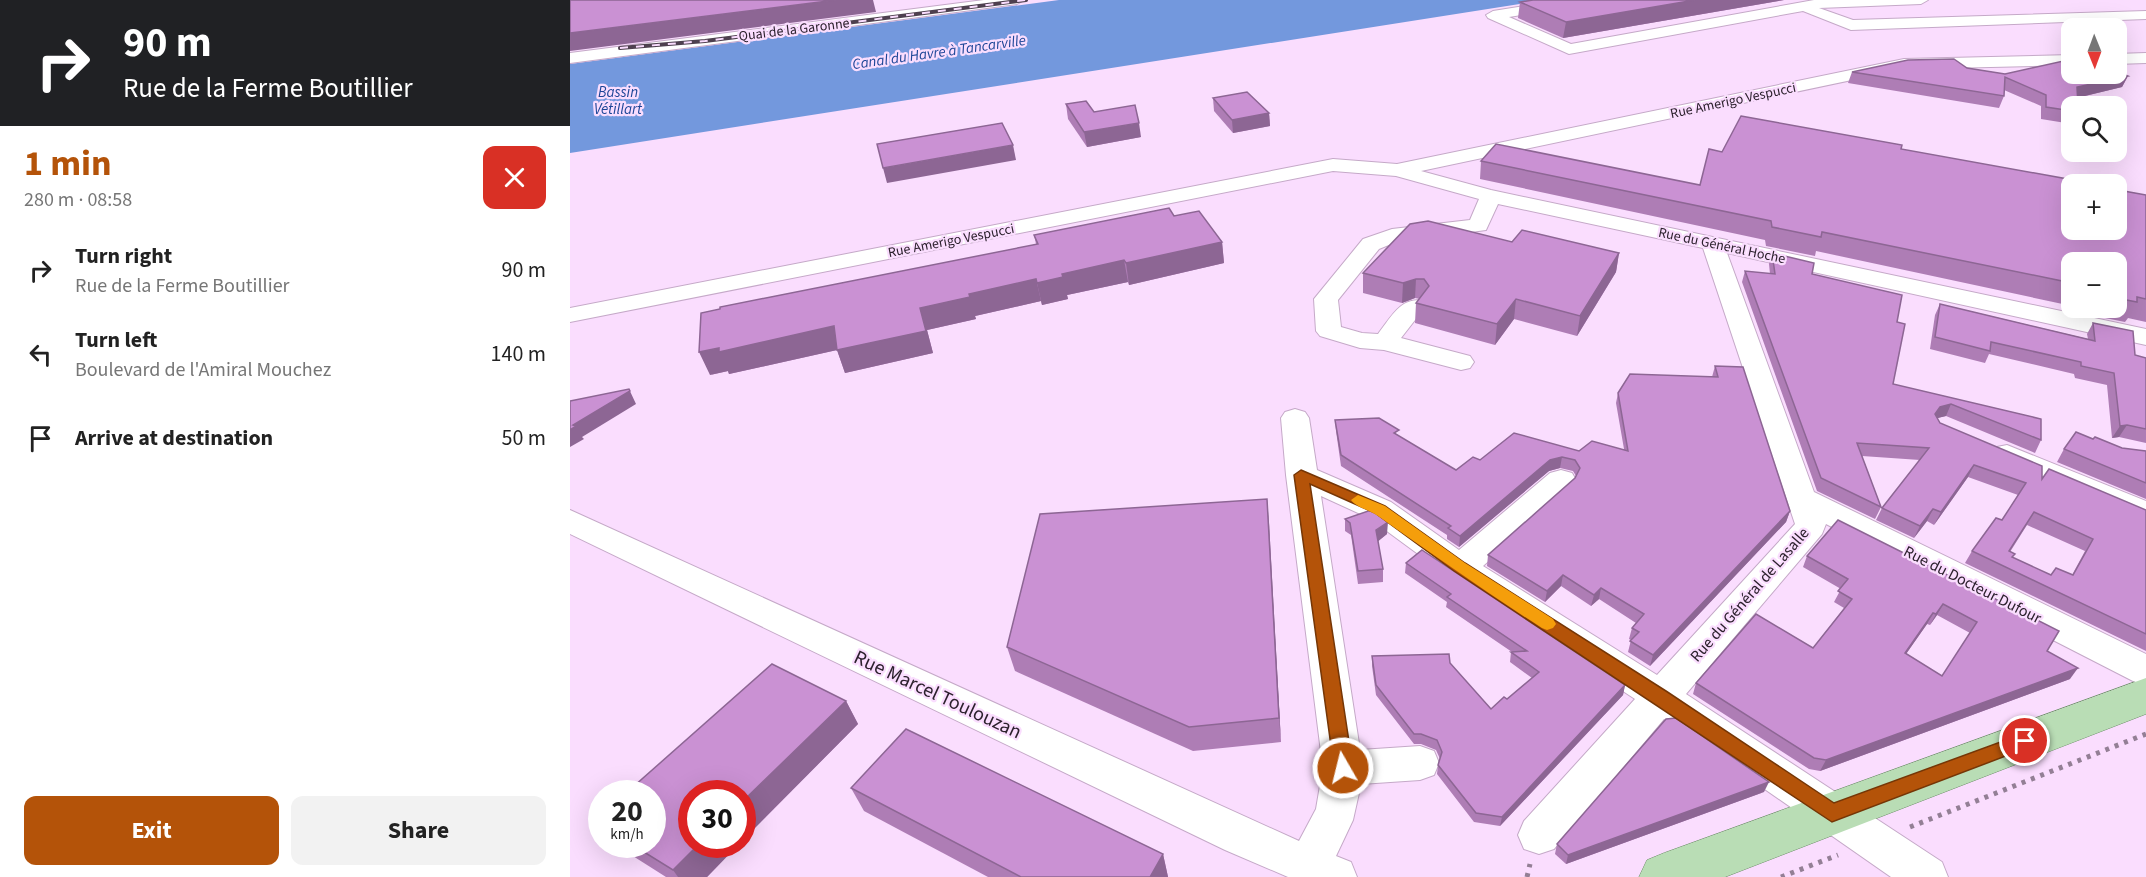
<!DOCTYPE html>
<meta charset="utf-8">
<style>
:root{--surface:#fff;--page:#f2f2f2;--text:#222;--muted:#767676;--accent:#b45309}
body{margin:0;font-family:"Source Sans 3",sans-serif;background:var(--page);color:var(--text);height:100vh;display:flex;flex-direction:column;font-size:22px;white-space:nowrap}
*{box-sizing:border-box;margin:0}
p{font-size:20px;color:var(--muted)}
.icon{flex:none;width:33px;height:33px;fill:none;stroke:currentColor;stroke-width:2;stroke-linecap:round;stroke-linejoin:round}
.map{position:relative;flex:1;overflow:hidden}
.sheet{display:flex;flex-direction:column;background:var(--surface);width:570px}
.sheet>*{flex:none}
.banner{background:#202124;color:#fff;overflow:hidden}
.needle{width:39px;rotate:179deg}
.tools{position:absolute;left:1491px;top:18px;display:grid;gap:12px}
.tools a{display:grid;place-items:center;width:66px;height:66px;border-radius:12px;background:var(--surface);box-shadow:0 6px 24px #0002;font-size:30px}
.speed{position:absolute;left:18px;top:780px;display:flex;gap:12px;font-size:30px;font-weight:700;text-align:center}
.speed>*{display:grid;place-content:center;width:78px;height:78px;border-radius:50%;background:var(--surface);box-shadow:0 6px 24px #0002;line-height:1}
.speed small{font-size:15px;font-weight:400}
.speed .limit{border:9px solid #d22;background:#fff;color:#111}
.pin{position:absolute;display:grid;place-items:center;width:51px;height:51px;color:#fff;margin:-26px;border:3px solid #fff;border-radius:50%;box-shadow:0 2px 6px #0007}
.me{position:absolute;width:66px;margin:-33px;rotate:352deg;stroke-linejoin:round;filter:drop-shadow(0 0 4px #0008)}
.turn{display:flex;align-items:center;gap:21px;height:126px;padding:0 24px;font-size:27px}
.turn .icon{width:78px;height:78px;stroke-width:2.5}
.turn b{display:block;font-size:42px;line-height:51px}
.round{display:grid;place-items:center;flex:none;width:63px;height:63px;border-radius:12px;background:var(--page)}
.summary{display:flex;align-items:center;justify-content:space-between;height:102px;padding:0 24px}
h1{font-size:36px;font-weight:700;line-height:45px;color:var(--accent)}
.primary-button{display:flex;gap:12px;margin-top:auto;padding:12px 24px}
.primary-button a{flex:1;height:69px;border-radius:12px;background:var(--accent);color:#fff;font-size:24px;font-weight:700;line-height:69px;text-align:center}
.primary-button a+a{background:var(--page);color:var(--text)}
ul{padding:0;list-style:none}
li{display:flex;align-items:center;gap:18px;height:84px;padding:0 24px}
li div{flex:1}
li b{display:block;font-size:22px}
li em{font-style:normal}
main{display:flex;flex:1;min-height:0}
.map>svg:first-child{display:block}
.water{fill:#7398dd}
.lines{fill:none;stroke-linecap:round;stroke-linejoin:round}
.minor-casing{stroke:#c5a9c8;stroke-width:2}
.major-casing{stroke:#698d65;stroke-width:1}
.path{stroke:#937f95;stroke-width:5;stroke-dasharray:4 6;stroke-linecap:butt}
.minor{fill:#fff;fill-rule:evenodd}
.major{fill:#b9ddb5;fill-rule:evenodd}
.rail-casing{stroke:#4e404f;stroke-width:4}
.rail{stroke:#faddfe;stroke-width:2;stroke-dasharray:8;stroke-linecap:butt}
.wall{fill:#ae7db5;fill-rule:evenodd}
.shaded-wall{fill:#8d6694}
.building{fill:#ca91d3;stroke:#8d6694;stroke-width:1.5;fill-rule:evenodd}
.route{fill:#b45309;stroke:#753606;stroke-width:1.5}
.slow{fill:#f59e0b}
.labels{text-anchor:middle;stroke-width:4.5;stroke-linejoin:round;paint-order:stroke}
.far-street-label{font-size:14px;fill:#2c212d;stroke:#faddfe}
.far-water-label{font-size:15px;font-style:italic;fill:#1d4697;stroke:#faddfe}
.street-label{font-size:16px;fill:#2c212d;stroke:#faddfe}
.near-street-label{font-size:20px;fill:#2c212d;stroke:#faddfe}
</style>
<main>
<section class="sheet">
<div class="banner">
<div class="turn"><svg class="icon" aria-label="right" viewBox="0 0 24 24"><path d="M7 20v-9h11M14 6l5 5-5 5"/></svg><div><b>90 m</b>Rue de la Ferme Boutillier</div></div>
</div>
<div class="summary"><div><h1>1 min</h1><p>280 m · 08:58</p></div><a class="round" style="background:#d93025;color:#fff"><svg class="icon" aria-label="close" viewBox="0 0 24 24"><path d="M6 6l12 12M18 6L6 18"/></svg></a></div>
<ul>
<li><svg class="icon" aria-label="right" viewBox="0 0 24 24"><path d="M7 20v-9h11M14 6l5 5-5 5"/></svg><div><b>Turn right</b><p>Rue de la Ferme Boutillier</p></div><em>90 m</em></li>
<li><svg class="icon" aria-label="left" viewBox="0 0 24 24"><path d="M17 20v-9H6M10 6l-5 5 5 5"/></svg><div><b>Turn left</b><p>Boulevard de l'Amiral Mouchez</p></div><em>140 m</em></li>
<li><svg class="icon" aria-label="arrive" viewBox="0 0 24 24"><path d="M6 21V4h12l-3 4 3 4H6"/></svg><div><b>Arrive at destination</b></div><em>50 m</em></li>
</ul>
<div class="primary-button"><a>Exit</a><a>Share</a></div>
</section>
<div class="map">
<svg width="1576" height="877" viewBox="0 0 1576 877">
<rect width="100%" height="100%" fill="#faddfe"/>
<!-- water -->
<polygon class="water" points="489,0 975,0 0,153 0,64"/>
<g class="lines">
<!-- minor casing -->
<g class="minor-casing">
<g id="minor">
<polygon points="414,0 454,0 447,4 0,63 0,53"/>
<polygon points="991,0 1025,0 1018,4 939,17 1001,44 1244,0 1358,0 1351,4 1249,8 1283,20 1576,11 1576,19 1281,30 1233,11 999,54 918,18 916,15 923,11"/>
<polygon points="1576,53 1576,63 1546,64 1546,54"/>
<path d="M1502 55V65L1334 69 851 171 921 190 1576 329V345L1157 253 1244 492 1576 654V686L1563 681 1256 524 1252 534 1116 694 1372 862 1378 877H1321L1094 719 984 849 969 854 954 849 948 835 954 821 1065 699 878 576 799 518 751 496 790 750 850 746 864 751 869 763 864 775 850 780 791 784 783 820 766 856 781 862 787 877H718L655 850 0 534V510L729 841 746 809 753 768 716 475 711 418 715 412 725 409 735 412 739 418 747 470 821 502 889 550 980 473 991 470 1002 473 1006 480 1002 487 913 566 1087 675 1225 524 1133 248 928 204 916 230 826 242 809 249 768 300 771 327 792 333 808 334C820 319 831 296 853 301L856 306 831 338 900 356 904 362 900 368 891 370 814 350 790 348 750 336 746 331 744 299 793 239 822 229 900 220 909 199 826 176 763 171 0 322V308L763 159 827 164 1334 59Z"/>
<polygon points="1437,445 1576,501 1576,524 1427,461 1422,454 1427,447"/>
</g>
</g>
<!-- major casing -->
<g class="major-casing">
<polygon id="major" points="1576,678 1576,714 1155,877 1069,877 1077,860 1094,853"/>
</g>
<!-- path -->
<g class="path">
<polyline points="1340,827 1576,734"/>
<polyline points="957,877 960,864"/>
<polyline points="1211,877 1268,855"/>
</g>
<!-- minor -->
<use href="#minor" class="minor"/>
<!-- major -->
<use href="#major" class="major"/>
<!-- rail casing -->
<g class="rail-casing">
<polyline id="rail" points="50,48 135,41 456,0"/>
</g>
<!-- rail -->
<use href="#rail" class="rail"/>
</g>
<!-- wall -->
<g class="wall">
<polygon points="1214,0 993,38 948,18 950,2"/>
<polygon points="1397,68 1435,74 1558,76 1552,87 1507,98 1502,106 1502,124 1471,119 1471,106 1434,90 1434,96 1429,108 1278,83 1282,72"/>
<polygon points="643,98 699,113 700,126 663,133 644,111"/>
<polygon points="496,104 524,112 571,137 517,147 498,119"/>
<polygon points="1331,149 1502,230 1546,230 1546,192 1548,190 1576,195 1576,322 1558,318 1555,322 1515,314 1515,309 1509,308 1546,308 1546,262 1502,262 1502,306 1246,251 1245,256 1196,246 1195,240 910,179 911,161 1130,185 1152,152"/>
<polygon points="604,216 652,242 654,263 559,285 558,282 497,295 498,299 472,305 471,301 405,316 406,319 357,330 363,353 275,373 267,350 159,374 158,371 140,375 466,244 464,235"/>
<polygon points="942,242 1049,253 1046,272 1007,336 944,319 925,345 845,323 846,303 850,299 845,298 832,303 793,293 793,273"/>
<path d="M1202 253 1242 274 1327 322 1323 384 1471 419V440L1465 453 1376 416 1367 418 1370 423 1472 479 1576 510V651L1395 563 1402 551 1432 520 1448 495 1398 477 1364 525 1357 521 1344 538 1306 520 1312 508 1350 460 1292 456 1311 507 1305 519 1247 491 1172 282 1175 271 1200 274 1199 264ZM1457 525 1515 551 1502 575H1481L1442 558 1440 552Z"/>
<polygon points="1370,304 1518,339 1517,334 1523,323 1565,355 1576,358 1576,443 1549,437 1542,438 1537,385 1505,378 1504,374 1419,354 1415,363 1360,349 1365,315"/>
<polygon points="1145,366 1220,511 1216,522 1080,666 1058,652 1061,640 1059,639 1062,628 1066,623 1029,599 1021,606 991,586 975,602 917,566 918,555 1005,478 1006,476 1003,471 990,468 979,471 889,547 877,539 877,535 771,466 766,431 765,420 829,436 886,470 910,460 1009,451 1054,449 1046,403 1048,393 1142,377"/>
<polygon points="1523,439 1552,448 1576,451 1576,499 1487,462 1494,449"/>
<polygon points="697,499 711,742 623,751 445,671 437,647"/>
<polygon points="775,519 817,534 808,541 813,569 813,582 788,584 781,535 775,531"/>
<path d="M1268 520 1477 651 1500 679 1250 771 1239 769 1123 694 1126 683 1243 648 1274 608 1264 602 1271 589 1233 567 1237 556ZM1367 615 1400 633 1372 676 1336 654 1357 624 1360 625Z"/>
<polygon points="836,563 1055,685 1053,695 930,826 904,822 867,774 868,765 870,759 866,750 851,744 844,744 806,695 802,666 802,656 880,663 921,709 937,699 962,678 940,662 941,652 942,652 876,607 877,602 835,573"/>
<polygon points="276,701 288,724 172,841 172,794 169,844 137,877 96,877 44,844 82,844"/>
<polygon points="281,788 593,854 598,877 418,877 294,811"/>
<polygon points="1194,792 996,864 985,854 987,844"/>
<polygon points="32,815 32,830 24,821"/>
</g>
<!-- shaded-wall -->
<g class="shaded-wall">
<polygon points="266,0 303,0 306,12 0,51 0,33"/>
<polygon points="1125,0 1214,0 993,38 996,22"/>
<polygon points="1558,76 1552,87 1502,99 1507,87"/>
<polygon points="699,113 700,126 663,133 662,120"/>
<polygon points="569,123 571,137 517,147 514,132"/>
<polygon points="443,145 446,160 317,183 313,168"/>
<polygon points="652,242 654,263 559,285 556,263"/>
<polygon points="1049,253 1046,272 1007,336 1010,316"/>
<polygon points="554,260 558,282 497,295 498,299 472,305 467,283 492,274"/>
<polygon points="466,279 471,301 405,316 406,319 357,330 363,353 275,373 267,350 159,374 158,371 140,375 129,352 264,326 350,308 399,294"/>
<polygon points="846,279 845,298 832,303 833,283"/>
<polygon points="946,299 944,319 925,345 927,324"/>
<polygon points="59,389 66,404 12,437 14,439 0,447 0,430 3,425"/>
<polygon points="1381,404 1376,416 1364,419 1365,414 1370,407"/>
<polygon points="1557,425 1549,437 1542,438 1550,426"/>
<polygon points="992,457 990,468 979,471 889,547 890,536 980,460"/>
<polygon points="1404,465 1398,477 1364,525 1371,512"/>
<polygon points="697,499 699,523 711,742 709,718"/>
<polygon points="1363,509 1357,521 1344,538 1350,526"/>
<polygon points="1220,511 1216,522 1080,666 1083,655"/>
<polygon points="818,522 817,534 806,543 806,530"/>
<polygon points="993,575 991,586 975,602 977,591"/>
<polygon points="1031,588 1029,599 1021,606 1024,595"/>
<polygon points="1373,604 1367,615 1360,625 1366,614"/>
<polygon points="1363,613 1357,624 1329,664 1335,653"/>
<polygon points="1508,668 1500,679 1250,771 1256,760"/>
<polygon points="1055,685 1053,695 930,826 932,817"/>
<polygon points="276,701 288,724 172,841 172,802"/>
<polygon points="1199,782 1194,792 996,864 998,855"/>
<polygon points="129,844 169,844 137,877 108,877 103,870"/>
<polygon points="593,854 598,877 580,877"/>
</g>
<!-- building -->
<g class="building">
<polygon points="0,0 266,0 0,33"/>
<polygon points="963,0 1125,0 996,22 950,2"/>
<polygon points="1384,59 1397,68 1435,74 1498,60 1502,61 1502,74 1546,74 1546,71 1558,76 1507,87 1508,106 1502,106 1502,111 1476,107 1476,95 1435,77 1434,96 1282,72 1338,60"/>
<polygon points="677,92 699,113 662,120 643,98"/>
<polygon points="516,101 524,112 565,105 569,123 514,132 496,104"/>
<polygon points="1171,116 1332,145 1331,149 1503,180 1503,184 1502,184 1502,230 1546,230 1546,226 1553,228 1548,190 1576,195 1576,299 1567,297 1567,302 1546,298 1546,262 1502,262 1502,283 1252,232 1251,237 1202,227 1201,221 911,161 926,144 1130,185 1139,149 1152,152"/>
<polygon points="432,123 443,145 313,168 307,144"/>
<polygon points="599,208 604,216 629,211 652,242 556,263 554,260 492,274 493,277 467,283 466,279 399,294 400,297 350,308 356,331 267,350 264,326 149,352 149,348 129,352 131,313 150,309 150,307 468,244 464,235"/>
<polygon points="858,221 942,242 952,230 1049,253 1010,316 946,299 927,324 846,303 859,286 854,279 846,279 833,283 793,273 840,224"/>
<path d="M1202 253 1244 263 1242 274 1332 295 1327 322 1335 324 1323 384 1471 419V440L1381 404 1370 407 1365 414 1370 423 1472 466V479L1479 469 1576 510V634L1402 551 1426 518 1432 520 1456 483 1404 465 1371 512 1363 509 1350 526 1312 508 1359 448 1287 443 1311 507 1251 478 1175 271 1205 274ZM1464 512 1523 539 1503 575 1486 568 1481 575 1442 557 1445 554 1439 551Z"/>
<polygon points="1370,304 1525,341 1523,323 1563,331 1565,355 1576,358 1576,429 1557,425 1550,426 1544,373 1511,366 1511,362 1421,342 1420,351 1365,337"/>
<polygon points="1145,366 1173,367 1220,511 1083,655 1060,641 1069,632 1062,628 1074,614 1031,588 1024,595 993,575 977,591 918,555 1005,478 1010,468 1005,460 992,457 980,460 890,536 878,528 881,526 771,455 765,420 809,418 829,430 824,433 886,470 903,457 910,460 944,433 1009,451 1022,441 1058,451 1048,393 1060,374 1148,377"/>
<polygon points="59,389 60,391 3,425 6,426 0,430 0,401"/>
<polygon points="1506,432 1523,439 1525,437 1552,448 1576,451 1576,483 1494,449"/>
<polygon points="697,499 709,718 619,727 437,647 470,514"/>
<polygon points="801,510 818,522 806,530 813,569 788,571 780,523 775,519"/>
<path d="M1268 520 1489 631 1477 651 1508 668 1256 760 1244 758 1126 683 1186 614 1243 648 1282 599 1268 591 1278 579 1237 556ZM1373 604 1407 622 1372 676 1335 653 1363 613 1366 614Z"/>
<polygon points="852,550 1055,685 932,817 906,813 868,765 872,752 867,740 851,734 844,734 806,685 802,656 879,654 880,663 921,709 934,697 937,699 969,672 941,652 957,651 877,597 881,594 836,563"/>
<polygon points="202,664 276,701 172,802 172,794 122,794 122,844 129,844 103,870 61,844 82,844 82,794 55,794"/>
<polygon points="1106,718 1199,782 998,855 987,844 1096,719"/>
<polygon points="336,729 593,854 580,877 451,877 281,788"/>
<polygon points="32,815 32,826 24,821"/>
</g>
<!-- route -->
<polygon class="route" points="731,470 815,506 895,563 1096,691 1264,803 1455,733 1462,735 1464,741 1462,746 1262,822 884,571 805,513 740,484 783,768 780,774 773,777 767,774 764,768 724,475"/>
<!-- slow -->
<path class="slow" d="M788 495 815 506 895 563 983 619 986 624 983 628 977 630 972 628C916 592 862 554 808 516 800 510 787 508 781 500Z"/>
<g class="labels">
<!-- far-street labels -->
<g class="far-street-label">
<text transform="translate(224 29) rotate(-7)" y="5">Quai de la Garonne</text>
<text transform="translate(1163 100) rotate(-12)" y="5">Rue Amerigo Vespucci</text>
<text transform="translate(381 240) rotate(-11)" y="5">Rue Amerigo Vespucci</text>
<text transform="translate(1152 245) rotate(12)" y="5">Rue du Général Hoche</text>
</g>
<!-- far-water labels -->
<g class="far-water-label">
<text transform="translate(369 52) rotate(-8)" y="5">Canal du Havre à Tancarville</text>
<text x="48" y="97">Bassin<tspan x="48" dy="17">Vétillart</tspan></text>
</g>
<!-- street labels -->
<g class="street-label">
<text transform="translate(1403 584) rotate(27)" y="6">Rue du Docteur Dufour</text>
<text transform="translate(1179 594) rotate(-49)" y="6">Rue du Général de Lasalle</text>
</g>
<!-- near-street labels -->
<g class="near-street-label">
<text transform="translate(368 694) rotate(25)" y="7">Rue Marcel Toulouzan</text>
</g>
</g>
</svg>
<div class="tools">
<a><svg class="needle" viewBox="-14 -14 28 28"><path d="M0-13l5 13h-10z" fill="#e53935"/><path d="M0 13l5-13h-10z" fill="#767676"/></svg></a>
<a><svg class="icon" aria-label="search" viewBox="0 0 24 24"><circle cx="10" cy="10" r="6"/><path d="M15 15l6 6"/></svg></a>
<a>+</a>
<a>−</a>
</div>
<div class="speed"><div>20<small>km/h</small></div><div class="limit">30</div></div>
<div class="pin" style="left:1455px;top:741px;background:#d93025"><svg class="icon" aria-label="arrive" viewBox="0 0 24 24"><path d="M6 21V4h12l-3 4 3 4H6"/></svg></div>
<svg class="me" style="left:773px;top:768px" viewBox="-20 -20 40 40"><circle r="17" fill="#b45309" stroke="#fff" stroke-width="3"/><path d="M0-11L8 9 0 5-8 9z" fill="#fff"/></svg>
</div>
</main>
